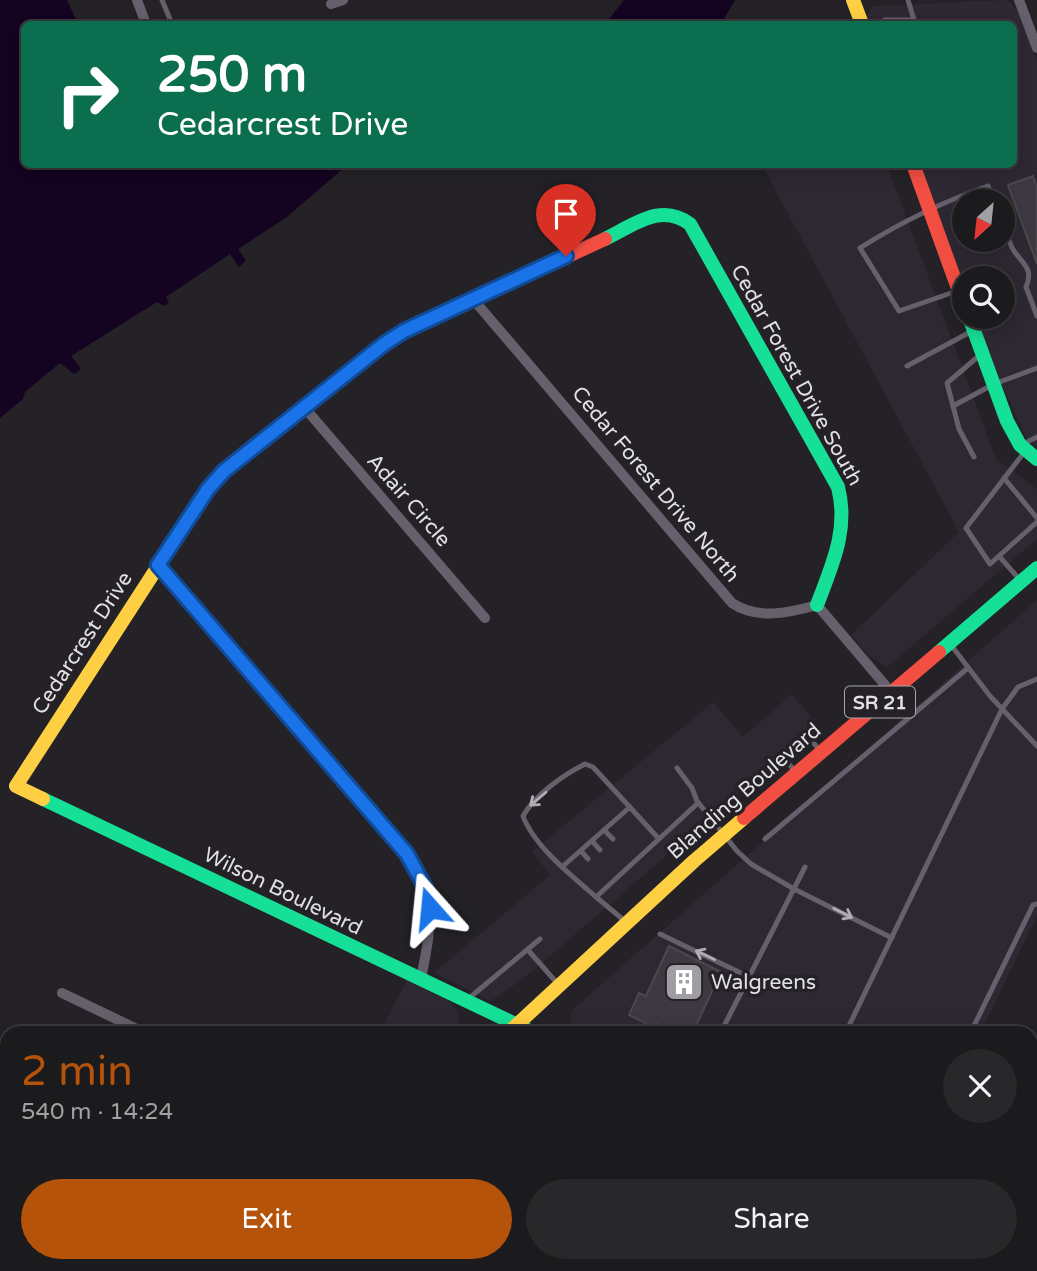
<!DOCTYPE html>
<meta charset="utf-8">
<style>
:root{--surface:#1b1a1c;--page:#282729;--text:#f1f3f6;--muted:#a0a1a3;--line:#39383b;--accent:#b45309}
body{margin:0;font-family:"Varela Round",sans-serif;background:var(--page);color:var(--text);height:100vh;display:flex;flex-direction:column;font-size:26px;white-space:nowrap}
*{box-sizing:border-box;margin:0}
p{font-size:23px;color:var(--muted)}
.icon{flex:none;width:38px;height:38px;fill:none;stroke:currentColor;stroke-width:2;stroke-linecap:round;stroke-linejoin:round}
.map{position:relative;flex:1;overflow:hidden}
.side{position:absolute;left:0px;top:1026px;width:1038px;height:247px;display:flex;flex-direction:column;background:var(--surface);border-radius:21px 21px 0 0;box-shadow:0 4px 18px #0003,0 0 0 2px var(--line)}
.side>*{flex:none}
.hud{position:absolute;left:21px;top:21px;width:996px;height:147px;border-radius:10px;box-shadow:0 4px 18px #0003,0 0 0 2px var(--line);background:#0b6e4f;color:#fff;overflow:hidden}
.needle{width:46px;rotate:207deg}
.buttons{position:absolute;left:952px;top:189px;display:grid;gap:14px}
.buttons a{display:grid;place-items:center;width:63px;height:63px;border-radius:50%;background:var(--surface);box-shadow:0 4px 18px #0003,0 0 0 2px var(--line);font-size:35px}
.pin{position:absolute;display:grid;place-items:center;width:60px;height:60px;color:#fff;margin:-72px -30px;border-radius:50% 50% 50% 0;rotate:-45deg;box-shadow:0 0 7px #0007}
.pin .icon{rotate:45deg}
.me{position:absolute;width:77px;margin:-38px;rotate:342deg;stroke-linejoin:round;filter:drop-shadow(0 0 5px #0008)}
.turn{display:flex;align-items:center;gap:24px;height:147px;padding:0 21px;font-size:32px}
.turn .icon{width:91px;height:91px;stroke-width:2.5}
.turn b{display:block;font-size:49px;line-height:60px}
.round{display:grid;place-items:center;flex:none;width:74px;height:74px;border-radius:37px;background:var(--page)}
.head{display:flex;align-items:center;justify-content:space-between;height:119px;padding:0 21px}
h1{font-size:42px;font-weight:600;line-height:52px;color:var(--accent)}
.cta{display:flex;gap:14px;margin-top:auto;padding:14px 21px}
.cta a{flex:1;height:80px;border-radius:42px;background:var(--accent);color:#fff;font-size:28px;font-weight:600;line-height:80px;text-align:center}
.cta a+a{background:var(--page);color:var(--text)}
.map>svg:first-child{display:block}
.built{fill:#2e2833;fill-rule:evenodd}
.green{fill:#382c43}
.water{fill:#140321}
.building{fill:#3d3842;stroke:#4a494c;stroke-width:2}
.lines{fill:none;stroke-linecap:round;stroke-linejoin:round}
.lane{stroke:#66606d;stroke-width:5}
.street{stroke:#66606d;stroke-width:10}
.fast{stroke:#16e098;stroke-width:14}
.slow{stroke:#ffcf43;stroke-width:14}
.jam{stroke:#f24e42;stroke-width:14}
.oneway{stroke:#b0adb4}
.route-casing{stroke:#114b97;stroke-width:18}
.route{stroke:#1a73e8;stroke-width:12}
.labels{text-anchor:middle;stroke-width:7;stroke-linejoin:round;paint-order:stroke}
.shield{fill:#242127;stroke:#a9a7ab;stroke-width:2}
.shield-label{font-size:19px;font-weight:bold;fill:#e2e0e4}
.street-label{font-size:21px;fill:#e2e0e4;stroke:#242127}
.poi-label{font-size:21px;fill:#e2e0e4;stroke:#242127;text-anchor:start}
</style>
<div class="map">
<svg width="1037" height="1271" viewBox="0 0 1037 1271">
<rect width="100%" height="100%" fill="#242226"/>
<!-- built -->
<g class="built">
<path d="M1006 0 1019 11 1037 60V447L1026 438 997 374 976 317H1003V278H964V284L921 165 1013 164V24H870L867 16 873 6ZM964 201H1003V240H964Z"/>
<polygon points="762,165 887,165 996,459 1037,489 1037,539 887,667 867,654 851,635 959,532"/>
<polygon points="1037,600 1037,915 981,1032 580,1032 576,1030 571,1025 571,1011"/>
<polygon points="792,694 818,725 523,979 491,1001 434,973 550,875 532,852 713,702 743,737"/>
<polygon points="407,980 447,1000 458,1013 460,1025 447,1032 380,1032"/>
<polygon points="102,1265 199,1265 192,1271 106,1271"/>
<polygon points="406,1265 546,1265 543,1271 418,1271"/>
<polygon points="732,1265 891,1265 888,1271 729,1271"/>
</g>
<!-- green -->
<polygon class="green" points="0,1072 7,1076 7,1200 0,1201"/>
<!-- water -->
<g class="water">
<polygon points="0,0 67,0 78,24 24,24 24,164 347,165 287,217 238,249 246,261 239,267 230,254 166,297 169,302 165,306 157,302 71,356 81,369 74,374 60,363 25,392 23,399 0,418"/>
<polygon points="624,0 735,0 721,24 605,24"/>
</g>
<!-- building -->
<g class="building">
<polygon points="1033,176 1037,187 1037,264 1008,185"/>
<polygon points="669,946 721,972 693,1032 676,1032 657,1024 655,1028 629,1015 639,993 646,996"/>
</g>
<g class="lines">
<!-- lane -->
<g class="lane">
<polyline points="162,0 172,24"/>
<polyline points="908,0 914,20"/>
<polyline points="886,24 885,20 914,20 916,24"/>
<path d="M1003 223C1006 232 1009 243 1014 251 1023 264 1034 269 1026 287L1037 316"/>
<path d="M957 291 899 311 860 248C901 222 942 202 988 186L994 201"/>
<polyline points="907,366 974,330"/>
<polyline points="953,406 994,384 1037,368"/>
<polyline points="1023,444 1037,437"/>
<polyline points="1026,450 966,528 990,564 1037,522"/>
<polyline points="974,457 959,429 947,383 980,355"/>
<polyline points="1004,478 1037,518"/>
<polyline points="999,556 1020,580"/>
<polyline points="951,645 990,696 1037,746"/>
<polyline points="677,768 692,788 697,801 737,851 751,864 794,889 892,938"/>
<polyline points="795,771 781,755 807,734 819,750"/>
<polyline points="604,830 613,839"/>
<polyline points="765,839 968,668"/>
<polyline points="592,841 600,850"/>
<polyline points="581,851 588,859"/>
<polyline points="562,867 630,807"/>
<path d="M596 897C572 876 534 846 523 816 535 795 563 775 585 764L593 767 659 839"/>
<polyline points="626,922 596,897 698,803"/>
<polyline points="660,934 749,977"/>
<polyline points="528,950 557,983"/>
<polyline points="468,999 540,939"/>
<polyline points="721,1032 805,867"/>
<polyline points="846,1032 1002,709 1018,687 1037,679"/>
<polyline points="971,1032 1033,905 1037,904"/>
<polyline points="1031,1228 1037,1231"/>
<polyline points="443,1265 456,1271"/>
<polyline points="540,1265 552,1271"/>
<polyline points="506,1271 508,1265"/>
<polyline points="734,1271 737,1265"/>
<polyline points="895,1271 897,1265"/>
</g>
<!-- street -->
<g class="street">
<polyline points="137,0 146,24"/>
<polyline points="1019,0 1037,48"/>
<polyline points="331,4 343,0"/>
<path d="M473 299 732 603C757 620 789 613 817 605L891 692"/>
<polyline points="304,407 485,618"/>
<path d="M158 565 407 854C438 902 431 926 421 979"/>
<polyline points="62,993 143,1032"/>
<polyline points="1031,1120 1037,1107"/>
<polyline points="269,1265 274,1271"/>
<polyline points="211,1271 218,1265"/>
</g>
<!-- fast -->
<g class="fast">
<path d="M605 239C634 225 661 202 690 224L838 487C849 530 832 565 817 605"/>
<polyline points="969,317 1007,421 1020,445 1037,459"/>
<polyline points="939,652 1037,568"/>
<polyline points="43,799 532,1032"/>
<polyline points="0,1236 7,1234"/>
<polyline points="1014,1265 1025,1271"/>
</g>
<!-- slow -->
<g class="slow">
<polyline points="853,0 862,24"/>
<polyline points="43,799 16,786 208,489 224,471 351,370"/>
<polyline points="509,1032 694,861 744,818"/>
<polyline points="0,1269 12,1265"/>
</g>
<!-- jam -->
<g class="jam">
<polyline points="913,164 964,305"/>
<polyline points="351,370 404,331 605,239"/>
<polyline points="744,818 939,652"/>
</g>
</g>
<!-- one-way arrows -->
<defs><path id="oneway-shaft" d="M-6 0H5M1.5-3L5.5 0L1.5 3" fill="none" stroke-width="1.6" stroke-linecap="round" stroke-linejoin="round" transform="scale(1.75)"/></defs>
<g class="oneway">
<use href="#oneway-shaft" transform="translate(538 799) rotate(140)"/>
<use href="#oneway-shaft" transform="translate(843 913) rotate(27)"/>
<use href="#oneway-shaft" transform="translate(705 955) rotate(-154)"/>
</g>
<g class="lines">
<!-- route casing -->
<g class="route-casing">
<polyline id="route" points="430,908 425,887 407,854 158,565 208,489 224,471 384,344 404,331 566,256"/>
</g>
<!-- route -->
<use href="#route" class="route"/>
</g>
<!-- icons -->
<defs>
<g id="building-square" transform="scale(2.0125)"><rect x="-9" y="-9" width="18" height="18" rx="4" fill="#a09ea2" stroke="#242127"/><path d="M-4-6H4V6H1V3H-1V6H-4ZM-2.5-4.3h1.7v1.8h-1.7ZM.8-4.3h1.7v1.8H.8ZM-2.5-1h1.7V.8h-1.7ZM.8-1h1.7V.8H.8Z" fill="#fff"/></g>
</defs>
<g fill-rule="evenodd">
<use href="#building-square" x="684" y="982"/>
</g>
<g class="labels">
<!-- shield labels -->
<rect class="shield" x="845" y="686.5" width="70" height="31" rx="5"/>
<g class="shield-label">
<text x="880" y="709">SR 21</text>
</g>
<!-- street labels -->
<g class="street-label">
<text transform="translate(797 375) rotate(61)" y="7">Cedar Forest Drive South</text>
<text transform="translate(656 484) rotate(50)" y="7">Cedar Forest Drive North</text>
<text transform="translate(409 500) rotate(49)" y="7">Adair Circle</text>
<text transform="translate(82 643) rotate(-57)" y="7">Cedarcrest Drive</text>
<text transform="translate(744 791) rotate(-41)" y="7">Blanding Boulevard</text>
<text transform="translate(283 891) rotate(26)" y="7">Wilson Boulevard</text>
</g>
<!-- poi labels -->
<g class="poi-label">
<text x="711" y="989">Walgreens</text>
</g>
</g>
</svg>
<div class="buttons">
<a><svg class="needle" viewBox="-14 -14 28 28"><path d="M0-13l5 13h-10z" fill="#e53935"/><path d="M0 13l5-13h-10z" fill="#a0a1a3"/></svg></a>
<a><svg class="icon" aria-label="search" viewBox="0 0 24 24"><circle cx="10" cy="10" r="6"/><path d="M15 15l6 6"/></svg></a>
</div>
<div class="pin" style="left:566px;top:256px;background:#d93025"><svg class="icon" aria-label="arrive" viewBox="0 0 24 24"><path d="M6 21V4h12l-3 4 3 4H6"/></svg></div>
<svg class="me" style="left:430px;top:908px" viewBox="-20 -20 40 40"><path d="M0-17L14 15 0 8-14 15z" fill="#1a73e8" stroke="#fff" stroke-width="4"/></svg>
<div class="hud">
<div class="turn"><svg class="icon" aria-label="right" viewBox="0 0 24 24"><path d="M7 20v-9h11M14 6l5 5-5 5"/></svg><div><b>250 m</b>Cedarcrest Drive</div></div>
</div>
<section class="side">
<div class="head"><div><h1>2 min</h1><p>540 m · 14:24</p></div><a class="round"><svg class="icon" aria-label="close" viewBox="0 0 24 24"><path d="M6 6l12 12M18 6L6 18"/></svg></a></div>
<div class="cta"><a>Exit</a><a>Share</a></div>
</section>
</div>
